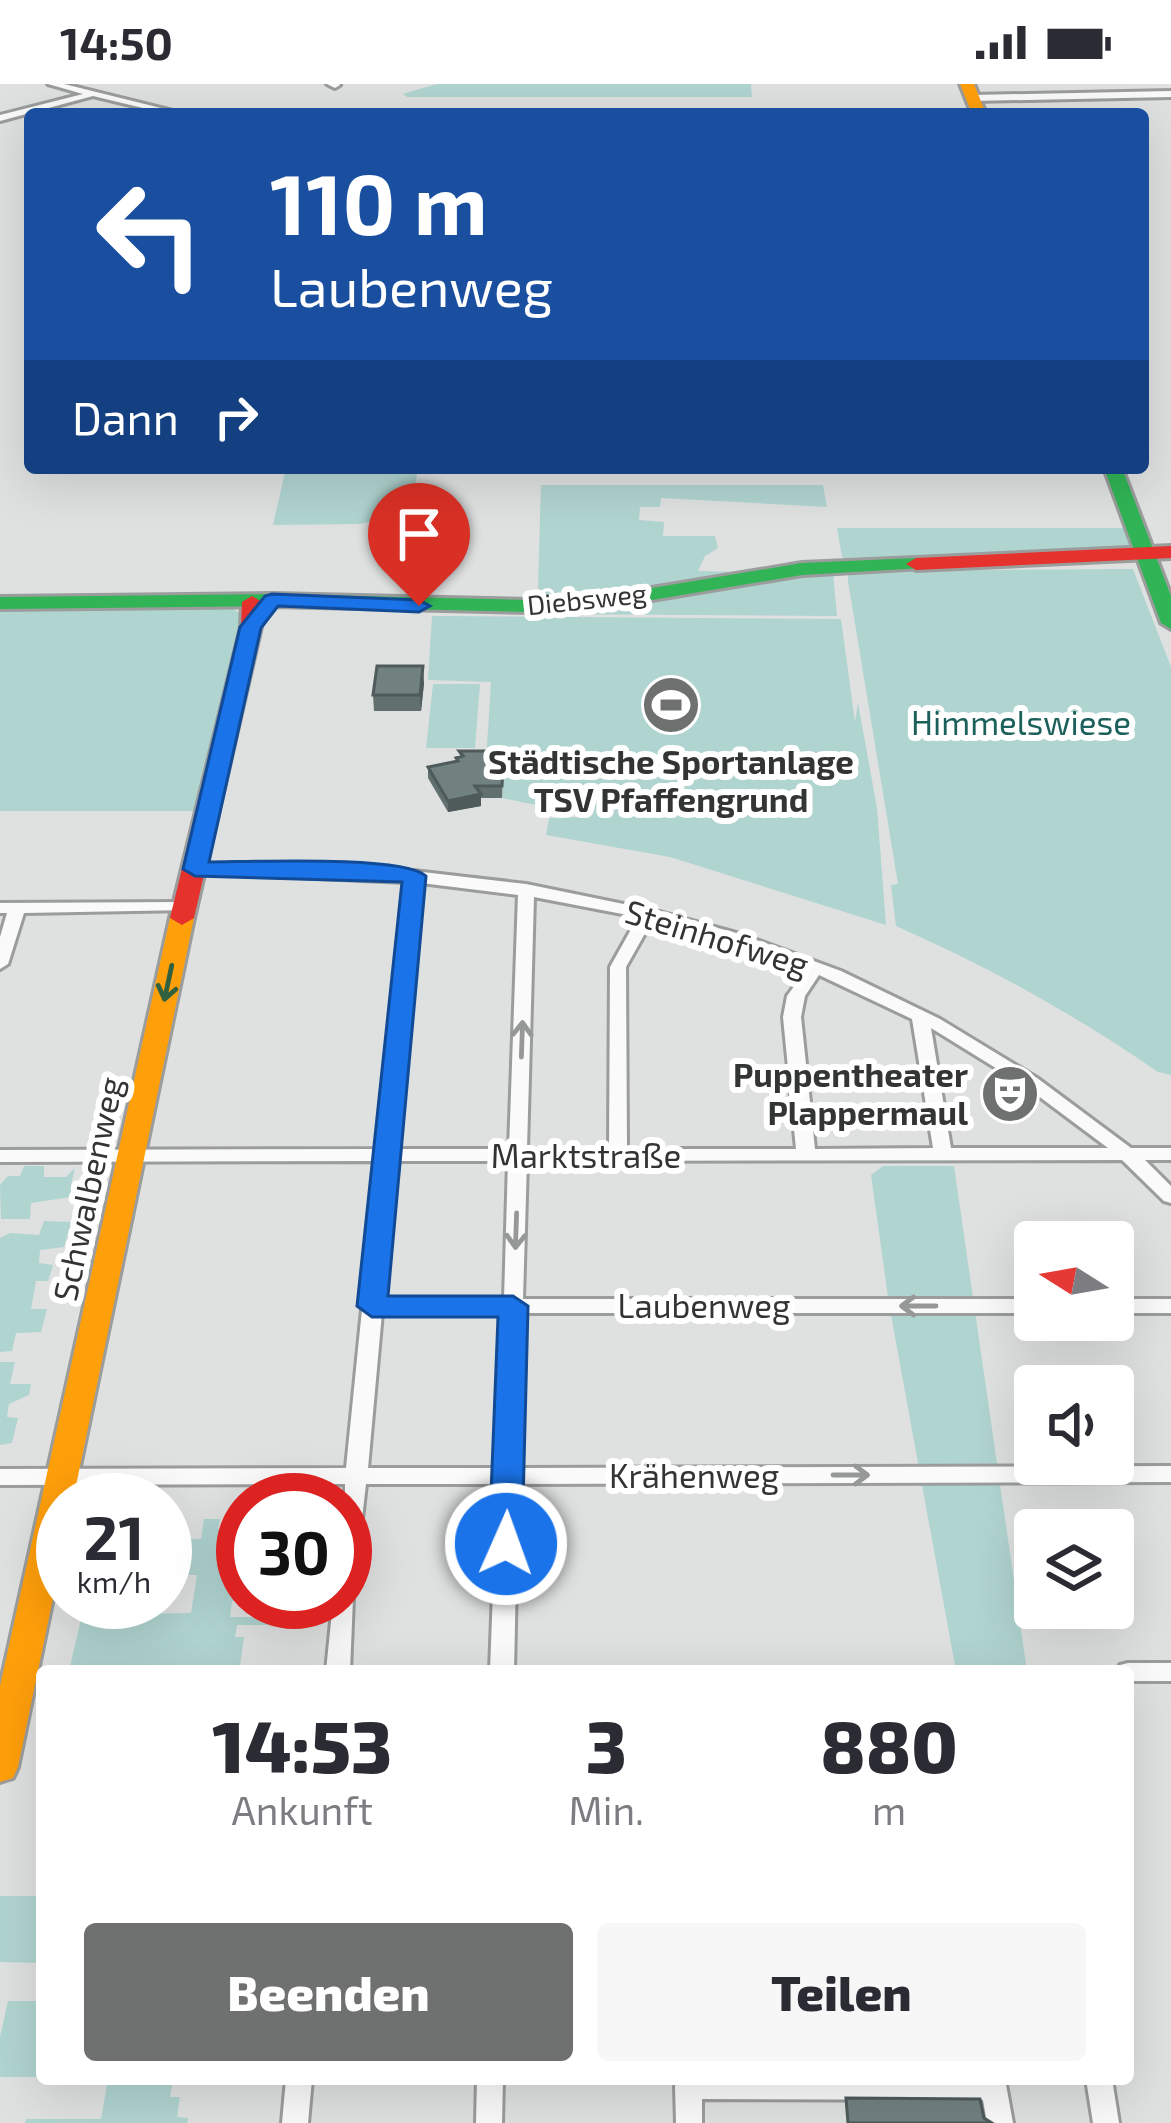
<!DOCTYPE html>
<html lang="de">
<meta charset="utf-8">
<style>
:root{--surface:#fff;--page:#f7f7f7;--text:#2b2b33;--muted:#7c7c81;--accent:#6f7171}
body{margin:0;font-family:"Exo 2",sans-serif;background:var(--page);color:var(--text);height:100vh;display:flex;flex-direction:column;font-size:45px;white-space:nowrap}
*{box-sizing:border-box;margin:0}
p{font-size:39px;color:var(--muted)}
.icon{flex:none;width:66px;height:66px;fill:none;stroke:currentColor;stroke-width:2;stroke-linecap:round;stroke-linejoin:round}
.map{position:relative;flex:1;overflow:hidden}
.details{position:absolute;left:36px;top:1581px;width:1098px;height:420px;display:flex;flex-direction:column;background:var(--surface);border-radius:12px;box-shadow:0 12px 48px #0002}
.details>*{flex:none}
.banner{position:absolute;left:24px;top:24px;width:1125px;height:366px;border-radius:12px;box-shadow:0 12px 48px #0002;background:#1a4fa0;color:#fff;overflow:hidden}
.needle{width:78px;rotate:281deg}
.buttons{position:absolute;left:1014px;top:1137px;display:grid;gap:24px}
.buttons a{display:grid;place-items:center;width:120px;height:120px;border-radius:12px;background:var(--surface);box-shadow:0 12px 48px #0002;font-size:60px}
.speed{position:absolute;left:36px;top:1389px;display:flex;gap:24px;font-size:60px;font-weight:700;text-align:center}
.speed>*{display:grid;place-content:center;width:156px;height:156px;border-radius:50%;background:var(--surface);box-shadow:0 12px 48px #0002;line-height:1}
.speed small{font-size:30px;font-weight:400}
.speed .limit{border:18px solid #d22;background:#fff;color:#111}
.pin{position:absolute;display:grid;place-items:center;width:102px;height:102px;color:#fff;margin:-123px -51px;border-radius:50% 50% 50% 0;rotate:-45deg;box-shadow:0 0 12px #0007}
.pin .icon{rotate:45deg}
.me{position:absolute;width:132px;margin:-66px;rotate:2deg;stroke-linejoin:round;filter:drop-shadow(0 0 9px #0008)}
.turn{display:flex;align-items:center;gap:42px;height:252px;padding:0 48px;font-size:54px}
.turn .icon{width:156px;height:156px;stroke-width:2.5}
.turn b{display:block;font-size:84px;line-height:102px}
.then{display:flex;align-items:center;height:114px;padding:0 48px;background:#0003;gap:24px;font-size:45px}
.eta{display:flex;justify-content:space-evenly;align-items:center;height:204px;text-align:center}
.eta b{font-size:72px;font-weight:800;line-height:84px}
.primary-button{display:flex;gap:24px;margin-top:auto;padding:24px 48px}
.primary-button a{flex:1;height:138px;border-radius:12px;background:var(--accent);color:#fff;font-size:48px;font-weight:800;line-height:138px;text-align:center}
.primary-button a+a{background:var(--page);color:var(--text)}
.status{display:flex;justify-content:space-between;align-items:center;height:84px;padding:0 60px;background:var(--surface);direction:ltr}
.status svg{height:33px;fill:currentColor}
.map>svg:first-child{display:block}
.green{fill:#b0d4d0}
.lines{fill:none;stroke-linecap:round;stroke-linejoin:round}
.street-casing{stroke:#9b9d9d;stroke-width:6}
.fast-casing{stroke:#9b9d9d;stroke-width:6}
.slow-casing{stroke:#9b9d9d;stroke-width:6}
.jam-casing{stroke:#9b9d9d;stroke-width:6}
.street{fill:#fafafa;fill-rule:evenodd}
.fast{fill:#30b455;fill-rule:evenodd}
.slow{fill:#ff9f0a;fill-rule:evenodd}
.jam{fill:#e5322d;fill-rule:evenodd}
.wall{fill:#616f6e}
.shaded-wall{fill:#4f5a5a}
.building{fill:#718180;stroke:#4f5a5a;stroke-width:3}
.oneway{stroke:#326140}
.oneway2{stroke:#969898}
.route{fill:#1a73e8;stroke:#114b97;stroke-width:3}
.labels{text-anchor:middle;stroke-width:12;stroke-linejoin:round;paint-order:stroke}
.far-street-label{font-size:27px;fill:#333535;stroke:#fff}
.park-label{font-size:33px;fill:#1c605b;stroke:#fff}
.poi-label{font-size:33px;font-weight:bold;fill:#333535;stroke:#fff}
.street-label{font-size:33px;fill:#333535;stroke:#fff}
</style>
<div class="status"><b>14:50</b><svg viewBox="0 0 49 12"><path d="M0 12V9h3v3zM5 12V6h3v6zM10 12V3h3v9zM15 12V0h3v12zM26 1h20v11H26zM47 4h2v5h-2z"/></svg></div>
<div class="map">
<svg width="1171" height="2039" viewBox="0 0 1171 2039">
<rect width="100%" height="100%" fill="#dee1e0"/>
<!-- green -->
<g class="green">
<polygon points="437,0 751,0 752,13 407,13 403,10"/>
<polygon points="286,384 418,384 411,428 360,440 273,441"/>
<polygon points="541,401 823,401 827,423 661,414 660,423 640,423 639,436 664,438 663,452 715,452 718,464 705,472 698,487 742,488 833,475 662,505 542,516 538,504"/>
<polygon points="837,444 1126,444 1132,459 1127,467 850,478 842,473"/>
<path d="M1133 485 1171 583V991L1158 988C1074 930 989 883 896 842L891 801 898 800 848 497V487Z"/>
<polygon points="833,489 837,532 538,530 791,492"/>
<polygon points="231,524 241,530 202,727 0,727 0,527"/>
<polygon points="432,532 841,535 855,638 858,619 877,724 886,841 670,773 546,751 549,734 580,733 578,727 598,724 541,722 502,714 504,678 486,678 491,598 428,596"/>
<polygon points="433,600 480,600 475,664 426,664"/>
<polygon points="24,1082 44,1082 44,1093 66,1093 75,1084 71,1101 77,1101 77,1112 31,1119 30,1135 1,1135 0,1101 8,1092 20,1092"/>
<polygon points="883,1082 954,1082 1027,1587 956,1587 889,1220 871,1091"/>
<polygon points="44,1137 71,1138 64,1163 40,1166 39,1179 53,1181 48,1197 36,1197 31,1225 47,1225 41,1248 16,1249 12,1267 0,1268 0,1154 10,1149 39,1151"/>
<polygon points="0,1278 15,1278 10,1300 31,1300 29,1311 9,1320 7,1333 18,1334 12,1359 0,1361"/>
<polygon points="204,1435 220,1435 218,1445 233,1445 231,1465 243,1465 243,1517 232,1517 230,1533 278,1533 277,1541 237,1541 235,1553 244,1553 240,1582 247,1583 247,1587 69,1587 82,1531 191,1529 197,1491 165,1491 165,1456 201,1455"/>
<polygon points="0,1812 42,1812 42,1879 0,1878"/>
<polygon points="8,1917 42,1917 42,1993 0,1993 0,1953"/>
<polygon points="108,1995 173,1995 170,2013 180,2013 177,2033 188,2034 187,2039 25,2039 26,2035 101,2035"/>
</g>
<g class="lines">
<!-- street casing -->
<g class="street-casing">
<g id="street">
<polygon points="48,0 64,0 185,30 168,30 93,12 0,37 0,31 83,10"/>
<polygon points="327,0 339,0 340,1 335,4"/>
<polygon points="1171,7 1171,13 973,17 968,14 973,11"/>
<path d="M195 780 414 787 526 800 648 825 740 850 841 887 940 935 1037 994 1131 1064H1171V1076H1145L1171 1102V1119L1164 1117 1122 1076 527 1077 523 1215H1035V1229H523L519 1384 1171 1382V1398L518 1400 514 1587H490L497 1400H366L353 1514 350 1587H326L333 1518H345V1400L0 1401V1385L346 1384 377 1077 0 1078V1066L379 1065 405 798 189 788 187 785ZM421 799 518 811 509 1065H397ZM534 813 638 833 610 883 609 1065H527ZM652 837 728 857 806 886 787 912 783 933 796 1065H627L626 883ZM819 891 912 935 933 1064 815 1065 801 933 805 912ZM931 944 1025 1002 1108 1064H951ZM396 1077H508L504 1215H383ZM382 1229H503L498 1384H368Z"/>
<polygon points="184,818 190,820 192,823 190,826 24,829 8,880 0,885 0,853 7,829 0,829 0,819"/>
<rect x="1113" y="1215" width="58" height="14"/>
<polygon points="1128,1579 1171,1579 1171,1597 1128,1597 1128,1587 1117,1587 1120,1581"/>
<polygon points="286,1995 312,1995 308,2039 282,2039"/>
<polygon points="477,1995 503,1995 502,2039 476,2039"/>
<polygon points="678,1995 1005,1995 1013,2039 987,2039 983,2016 702,2015 702,2039 676,2039 675,2002"/>
<polygon points="1086,1995 1112,1995 1119,2039 1093,2039"/>
</g>
</g>
<!-- fast casing -->
<g class="fast-casing">
<g id="fast">
<polygon points="1104,384 1122,384 1171,512 1171,545 1161,539"/>
<polygon points="916,474 926,480 923,484 802,491 640,518 531,528 273,522 0,525 0,513 273,510 531,516 640,506 802,479"/>
</g>
</g>
<!-- slow casing -->
<g class="slow-casing">
<g id="slow">
<polygon points="960,0 974,0 986,30 972,30"/>
<polygon points="182,827 194,834 73,1416 63,1416 63,1466 18,1683 13,1694 0,1698 0,1602 170,834"/>
</g>
</g>
<!-- jam casing -->
<g class="jam-casing">
<g id="jam">
<polygon points="1171,462 1171,474 916,486 906,480 916,474"/>
<polygon points="252,512 262,518 261,543 194,834 182,841 170,834 241,543 242,518"/>
</g>
</g>
<!-- street -->
<use href="#street" class="street"/>
<!-- fast -->
<use href="#fast" class="fast"/>
<!-- slow -->
<use href="#slow" class="slow"/>
<!-- jam -->
<use href="#jam" class="jam"/>
</g>
<!-- wall -->
<g class="wall">
<polygon points="424,599 421,627 374,627 373,611"/>
<polygon points="459,667 504,667 502,714 481,714 481,722 448,728 428,694 428,683 456,677 456,674 460,673"/>
</g>
<!-- shaded-wall -->
<g class="shaded-wall">
<polygon points="423,582 424,599 421,627 420,611"/>
<polygon points="481,710 481,722 448,728 448,717"/>
</g>
<!-- building -->
<g class="building">
<polygon points="377,582 423,582 420,611 373,611"/>
<polygon points="459,667 504,667 502,702 475,702 481,710 448,717 428,683 458,677 456,674 463,672"/>
<polygon points="846,2014 980,2015 984,2034 992,2039 848,2039"/>
</g>
<!-- one-way arrows -->
<defs><path id="oneway-shaft" d="M-6 0H5M1.5-3L5.5 0L1.5 3" fill="none" stroke-width="1.6" stroke-linecap="round" stroke-linejoin="round" transform="scale(3)"/></defs>
<use class="oneway" href="#oneway-shaft" transform="translate(168 899) rotate(102)"/>
<g class="oneway2">
<use href="#oneway-shaft" transform="translate(522 955) rotate(-88)"/>
<use href="#oneway-shaft" transform="translate(516 1147) rotate(92)"/>
<use href="#oneway-shaft" transform="translate(918 1222) rotate(180)"/>
<use href="#oneway-shaft" transform="translate(851 1391)"/>
</g>
<!-- route -->
<path class="route" d="M272 510 419 516 430 522 419 528 278 522 261 544 209 778C248 778 403 771 426 792L388 1212H513L528 1222 522 1460 517 1469 506 1473 494 1469 489 1460 498 1233H372L357 1222 402 798 195 792 183 785 240 543 265 512Z"/>
<!-- icons -->
<defs>
<g id="stadium-disc" transform="scale(3)"><circle r="9.5" fill="#6f7171" stroke="#fff"/><path d="M0-5a6.5 5 0 1 0 0 10a6.5 5 0 1 0 0-10ZM-3.5-1.8h7v3.6h-7Z" fill="#fff"/></g>
<g id="theatre-disc" transform="scale(3)"><circle r="9.5" fill="#6f7171" stroke="#fff"/><path d="M-5-5.5Q0-4 5-5.5V0Q5 5 0 6Q-5 5-5 0ZM-3.3-2.5H-1v1.5H-3.3ZM1-2.5H3.3v1.5H1ZM-2.8 1Q0 5.5 2.8 1Z" fill="#fff"/></g>
</defs>
<g fill-rule="evenodd">
<use href="#stadium-disc" x="671" y="621"/>
<use href="#theatre-disc" x="1010" y="1010"/>
</g>
<g class="labels">
<!-- far-street labels -->
<g class="far-street-label">
<text transform="translate(587 516) rotate(-6)" y="9">Diebsweg</text>
</g>
<!-- park labels -->
<g class="park-label">
<text x="1021" y="651">Himmelswiese</text>
</g>
<!-- poi labels -->
<g class="poi-label">
<text x="671" y="690">Städtische Sportanlage<tspan x="671" dy="38">TSV Pfaffengrund</tspan></text>
<text x="968" y="1003" text-anchor="end">Puppentheater<tspan x="968" dy="38">Plappermaul</tspan></text>
</g>
<!-- street labels -->
<g class="street-label">
<text transform="translate(717 854) rotate(17)" y="12">Steinhofweg</text>
<text x="586" y="1084">Marktstraße</text>
<text transform="translate(88 1105) rotate(-78)" y="12">Schwalbenweg</text>
<text x="704" y="1234">Laubenweg</text>
<text x="694" y="1404">Krähenweg</text>
</g>
</g>
</svg>
<div class="buttons">
<a><svg class="needle" viewBox="-14 -14 28 28"><path d="M0-13l5 13h-10z" fill="#e53935"/><path d="M0 13l5-13h-10z" fill="#7c7c81"/></svg></a>
<a><svg class="icon" aria-label="sound" viewBox="0 0 24 24"><path d="M4 9h4l5-4v14l-5-4H4zM17 9q2 3 0 6"/></svg></a>
<a><svg class="icon" aria-label="layers" viewBox="0 0 24 24"><path d="M12 4l9 5-9 5-9-5zM3 14l9 5 9-5"/></svg></a>
</div>
<div class="speed"><div>21<small>km/h</small></div><div class="limit">30</div></div>
<div class="pin" style="left:419px;top:522px;background:#d93025"><svg class="icon" aria-label="arrive" viewBox="0 0 24 24"><path d="M6 21V4h12l-3 4 3 4H6"/></svg></div>
<svg class="me" style="left:506px;top:1460px" viewBox="-20 -20 40 40"><circle r="17" fill="#1a73e8" stroke="#fff" stroke-width="3"/><path d="M0-11L8 9 0 5-8 9z" fill="#fff"/></svg>
<div class="banner">
<div class="turn"><svg class="icon" aria-label="left" viewBox="0 0 24 24"><path d="M17 20v-9H6M10 6l-5 5 5 5"/></svg><div><b>110 m</b>Laubenweg</div></div>
<div class="then">Dann<svg class="icon" aria-label="right" viewBox="0 0 24 24"><path d="M7 20v-9h11M14 6l5 5-5 5"/></svg></div>
</div>
<section class="details">
<div class="eta">
<div><b>14:53</b><p>Ankunft</p></div>
<div><b>3</b><p>Min.</p></div>
<div><b>880</b><p>m</p></div>
</div>
<div class="primary-button"><a>Beenden</a><a>Teilen</a></div>
</section>
</div>
